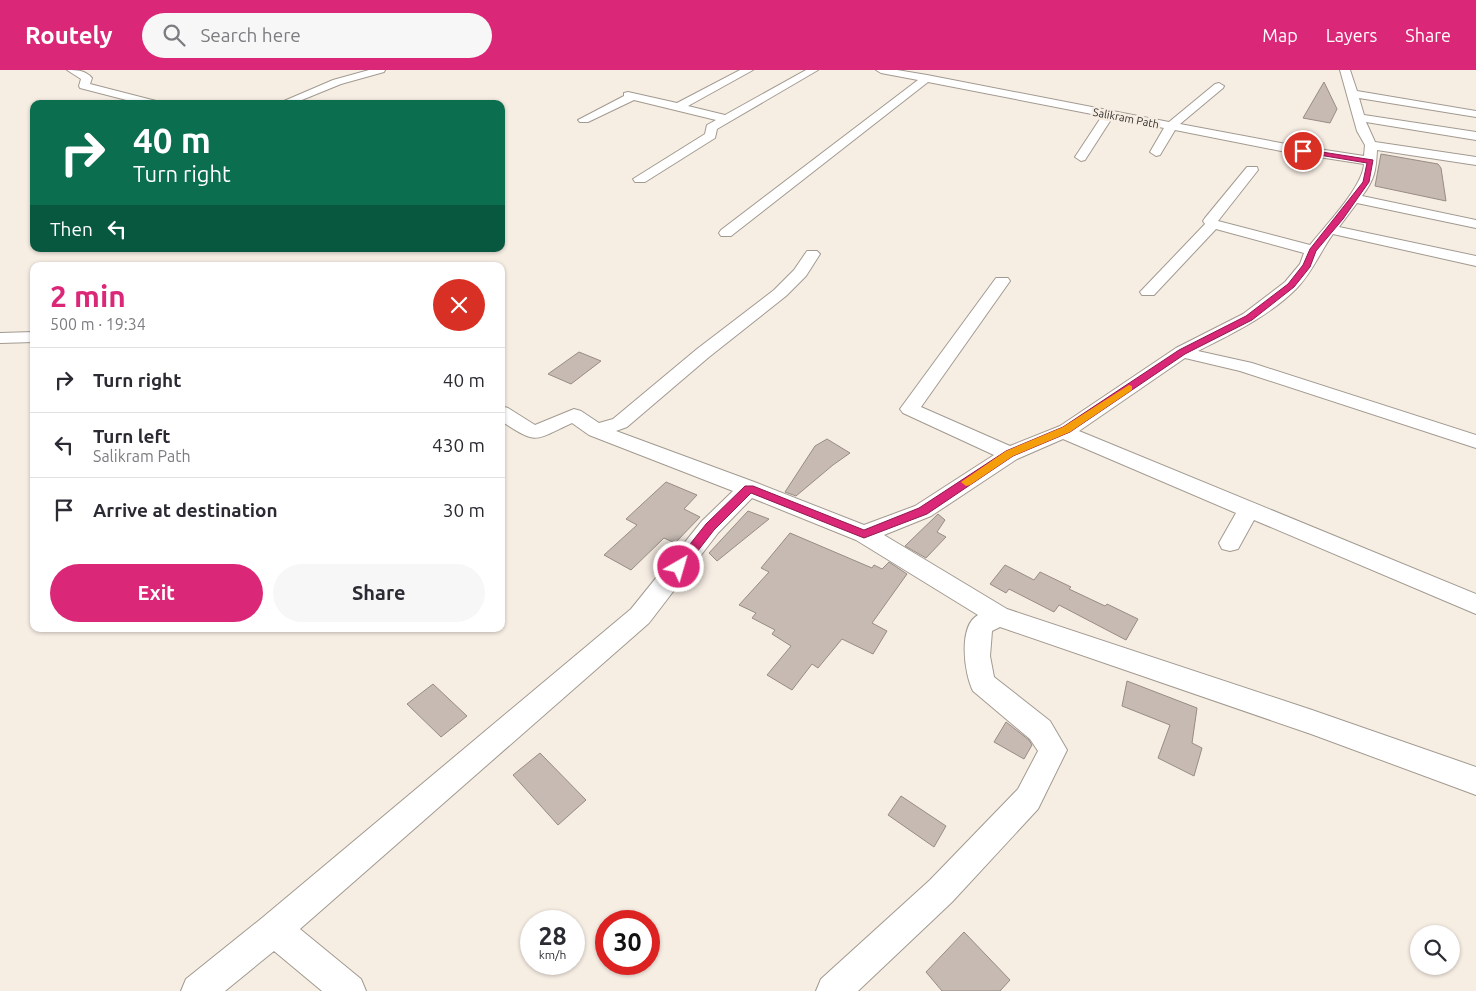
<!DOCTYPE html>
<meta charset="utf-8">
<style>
:root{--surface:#fff;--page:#f7f7f7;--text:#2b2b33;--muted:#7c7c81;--line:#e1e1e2;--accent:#db2777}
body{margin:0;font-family:Ubuntu,sans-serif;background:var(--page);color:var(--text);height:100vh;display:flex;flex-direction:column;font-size:19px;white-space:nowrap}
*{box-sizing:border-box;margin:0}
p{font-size:16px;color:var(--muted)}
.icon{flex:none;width:28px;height:28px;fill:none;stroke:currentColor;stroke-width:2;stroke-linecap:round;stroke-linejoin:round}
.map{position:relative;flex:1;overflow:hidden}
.panel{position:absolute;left:30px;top:192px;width:475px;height:370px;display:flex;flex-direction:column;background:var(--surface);border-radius:10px;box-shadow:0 1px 4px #0004}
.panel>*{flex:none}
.guide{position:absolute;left:30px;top:30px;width:475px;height:152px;border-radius:10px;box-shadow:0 1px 4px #0004;background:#0b6e4f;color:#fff;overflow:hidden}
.buttons{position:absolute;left:1410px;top:855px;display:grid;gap:10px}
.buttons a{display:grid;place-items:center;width:50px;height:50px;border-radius:50%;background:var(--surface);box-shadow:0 1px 4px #0004;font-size:25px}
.speed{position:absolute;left:520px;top:840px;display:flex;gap:10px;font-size:25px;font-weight:700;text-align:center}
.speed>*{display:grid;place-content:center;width:65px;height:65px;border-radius:50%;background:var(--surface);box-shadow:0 1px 4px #0004;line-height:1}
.speed small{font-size:12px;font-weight:400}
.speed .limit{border:8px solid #d22;background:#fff;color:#111}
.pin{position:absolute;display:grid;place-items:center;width:42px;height:42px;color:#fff;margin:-21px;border:2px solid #fff;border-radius:50%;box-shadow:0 1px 5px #0007}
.me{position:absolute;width:55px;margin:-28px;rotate:38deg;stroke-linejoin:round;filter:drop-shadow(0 0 4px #0008)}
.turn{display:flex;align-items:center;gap:18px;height:105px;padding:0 20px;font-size:22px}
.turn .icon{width:65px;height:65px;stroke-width:2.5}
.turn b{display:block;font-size:35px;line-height:42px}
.then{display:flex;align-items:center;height:48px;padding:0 20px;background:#0003;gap:10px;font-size:19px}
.round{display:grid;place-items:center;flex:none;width:52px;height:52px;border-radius:26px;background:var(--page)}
.summary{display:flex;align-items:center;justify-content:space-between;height:85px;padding:0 20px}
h1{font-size:30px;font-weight:700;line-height:38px;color:var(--accent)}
.primary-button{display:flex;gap:10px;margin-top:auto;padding:10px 20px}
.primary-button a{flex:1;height:58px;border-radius:30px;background:var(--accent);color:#fff;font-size:20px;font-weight:700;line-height:58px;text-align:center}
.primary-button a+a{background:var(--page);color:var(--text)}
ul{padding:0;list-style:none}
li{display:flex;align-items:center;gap:15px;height:65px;padding:0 20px;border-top:1px solid var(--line)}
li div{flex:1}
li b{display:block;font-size:19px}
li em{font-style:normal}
header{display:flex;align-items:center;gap:30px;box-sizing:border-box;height:70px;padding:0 25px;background:var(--accent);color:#fff}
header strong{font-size:24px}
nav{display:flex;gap:28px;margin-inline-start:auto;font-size:18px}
.search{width:350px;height:45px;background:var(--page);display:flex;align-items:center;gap:12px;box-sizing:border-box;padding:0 18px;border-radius:28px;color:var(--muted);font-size:19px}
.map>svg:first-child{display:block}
.building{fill:#c6bab3;stroke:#988c85}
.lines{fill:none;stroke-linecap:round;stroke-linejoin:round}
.street-casing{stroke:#a29a90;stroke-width:2}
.street{fill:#fff;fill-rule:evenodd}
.route{fill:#db2777;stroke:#8e194d}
.slow{fill:#f59e0b}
.labels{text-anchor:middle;stroke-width:5;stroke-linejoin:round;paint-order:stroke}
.far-street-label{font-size:11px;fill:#302d29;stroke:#f6ede3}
</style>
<header>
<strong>Routely</strong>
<div class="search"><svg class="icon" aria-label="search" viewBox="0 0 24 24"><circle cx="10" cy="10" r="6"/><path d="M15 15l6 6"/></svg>Search here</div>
<nav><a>Map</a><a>Layers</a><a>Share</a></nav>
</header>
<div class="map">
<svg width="1476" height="921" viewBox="0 0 1476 921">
<rect width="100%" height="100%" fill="#f6ede3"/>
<!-- building -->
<g class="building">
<polygon points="1324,12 1337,39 1330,53 1303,48"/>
<polygon points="1381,84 1438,94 1441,98 1446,131 1375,116"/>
<polygon points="579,282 601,291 571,314 548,304"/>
<polygon points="827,369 850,383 833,395 796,426 785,422 815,376"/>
<polygon points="666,412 697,425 684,439 700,447 675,473 664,468 631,500 604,485 637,455 626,449"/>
<polygon points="748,441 769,449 717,491 709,483"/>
<polygon points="938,444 945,450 937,462 946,467 926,488 905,476"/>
<polygon points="790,463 872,498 874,495 882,499 889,492 907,504 872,553 887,561 873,584 842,569 818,598 812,594 792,620 767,605 791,576 772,564 775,560 752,548 756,543 739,535 769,502 761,498"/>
<polygon points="1005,495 1034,510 1040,502 1071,517 1069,519 1105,536 1107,534 1138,549 1126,570 1059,535 1054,542 1009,519 1006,523 990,514"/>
<polygon points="1127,611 1197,638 1192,673 1202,678 1194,706 1158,688 1170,655 1122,636"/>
<polygon points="433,614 467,646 441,667 407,634"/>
<polygon points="1006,652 1029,670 1032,675 1024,689 994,672"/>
<polygon points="540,683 586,730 558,755 513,705"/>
<polygon points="901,726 946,756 934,777 888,745"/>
<polygon points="964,862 1010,910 1000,921 942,921 926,902"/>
</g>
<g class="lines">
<!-- street casing -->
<g class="street-casing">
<g id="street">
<path d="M67 0C77 0 85 0 92 8L90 14 160 32 161 34H142L80 18 79 16 81 9Z"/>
<polygon points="369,0 385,0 384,2 341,14 292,34 277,34 333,10"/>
<polygon points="740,0 753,0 688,36 725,45 806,0 818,0 717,59 715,68 645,112 635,112 633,109 705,64 707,55 716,50 634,30 588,52 580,52 578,50 624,26 624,23 628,22 677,33"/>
<path d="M876 0H897L927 5 1169 52 1215 14 1219 13 1224 16 1223 18 1180 54 1286 74 1364 86 1365 75 1357 61 1340 0H1350L1357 21 1476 41V47L1359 28 1364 45 1476 62V70L1366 52 1375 72 1476 87V95L1377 80C1376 100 1375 109 1362 126L1476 150V158L1357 133 1339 157 1476 186V196L1333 164C1320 182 1312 203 1296 219 1269 246 1233 263 1198 281L1252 293 1476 365V378L1240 301 1185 288 1079 361 1476 524V544L1254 450 1238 479 1230 481 1222 479 1219 473 1236 443 1063 369 1017 389 931 446 884 465 1007 539 1312 640 1476 697V725L1311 664 1000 557 992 561 990 586 994 607 1050 651 1067 680 1038 739 952 832 858 921H816L821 909 930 810 1018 719 1038 681 1030 669 973 621C964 603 958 556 978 545L856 470 752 428 718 463 649 553 300 859 361 909 366 921H322L274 881 225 921H181L186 909 262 848 631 539 702 451 733 421 589 365 572 353C533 371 538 375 501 351V336L508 338 535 355 574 339 581 341 599 353 613 349 697 279 774 220 794 200 807 181H817L820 184 806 206 786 226 709 287 627 357 616 361 757 413 864 455 915 436 994 385 903 343 900 339 996 208H1008L1010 211 921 337 1010 376 1060 356 1176 278 1243 244 1285 212 1300 194 1304 183 1216 159 1154 225H1142L1140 222 1205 154 1203 151 1205 148 1247 97H1257L1258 100 1218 151 1310 175C1324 157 1363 117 1364 94L1286 82 1175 60 1160 85 1156 86 1150 82 1164 58 1112 48 1085 90 1081 91 1075 87 1102 46 928 12 731 166H721L719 163 721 160 918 10 881 3Z"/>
<polygon points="34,262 34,272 0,273 0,263"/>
</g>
</g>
<!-- street -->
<use href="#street" class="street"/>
</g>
<!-- route -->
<polygon class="route" points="1303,79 1373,90 1369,112 1343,149 1316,181 1310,197 1294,217 1252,250 1185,284 1070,362 1013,386 927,444 864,468 751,423 714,460 683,500 675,500 673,497 675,493 706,454 745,416 753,416 864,460 919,438 1006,381 1063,357 1179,280 1246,246 1288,214 1303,195 1310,179 1363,112 1367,93 1301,82 1300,81"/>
<!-- slow -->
<polygon class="slow" points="1129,315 1132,316 1132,320 1070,362 1013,386 970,415 966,416 961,412 1006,381 1063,357"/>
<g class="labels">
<!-- far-street labels -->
<g class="far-street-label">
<text transform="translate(1126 48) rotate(11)" y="4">Salikram Path</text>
</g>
</g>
</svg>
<div class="buttons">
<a><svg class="icon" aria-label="search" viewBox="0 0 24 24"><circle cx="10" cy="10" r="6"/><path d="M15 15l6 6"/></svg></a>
</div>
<div class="speed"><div>28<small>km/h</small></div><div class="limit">30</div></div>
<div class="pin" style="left:1303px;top:81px;background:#d93025"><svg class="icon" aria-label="arrive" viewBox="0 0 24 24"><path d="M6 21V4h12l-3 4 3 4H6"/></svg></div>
<svg class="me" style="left:679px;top:497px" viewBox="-20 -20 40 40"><circle r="17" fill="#db2777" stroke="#fff" stroke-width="3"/><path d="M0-11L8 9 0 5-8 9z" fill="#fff"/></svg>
<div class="guide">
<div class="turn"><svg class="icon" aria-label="right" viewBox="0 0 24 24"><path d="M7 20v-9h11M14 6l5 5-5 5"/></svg><div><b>40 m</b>Turn right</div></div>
<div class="then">Then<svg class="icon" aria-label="left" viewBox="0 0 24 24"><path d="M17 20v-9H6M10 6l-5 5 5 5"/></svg></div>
</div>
<section class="panel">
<div class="summary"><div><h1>2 min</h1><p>500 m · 19:34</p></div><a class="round" style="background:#d93025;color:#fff"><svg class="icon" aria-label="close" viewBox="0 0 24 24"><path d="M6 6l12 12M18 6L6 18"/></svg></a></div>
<ul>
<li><svg class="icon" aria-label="right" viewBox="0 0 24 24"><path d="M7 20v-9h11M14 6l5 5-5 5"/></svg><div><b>Turn right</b></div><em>40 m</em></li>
<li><svg class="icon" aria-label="left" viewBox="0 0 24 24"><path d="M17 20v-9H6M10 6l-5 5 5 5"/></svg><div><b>Turn left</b><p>Salikram Path</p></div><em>430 m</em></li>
<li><svg class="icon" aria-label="arrive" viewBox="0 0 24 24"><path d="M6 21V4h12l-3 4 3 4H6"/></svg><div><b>Arrive at destination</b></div><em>30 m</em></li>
</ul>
<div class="primary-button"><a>Exit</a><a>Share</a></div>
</section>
</div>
